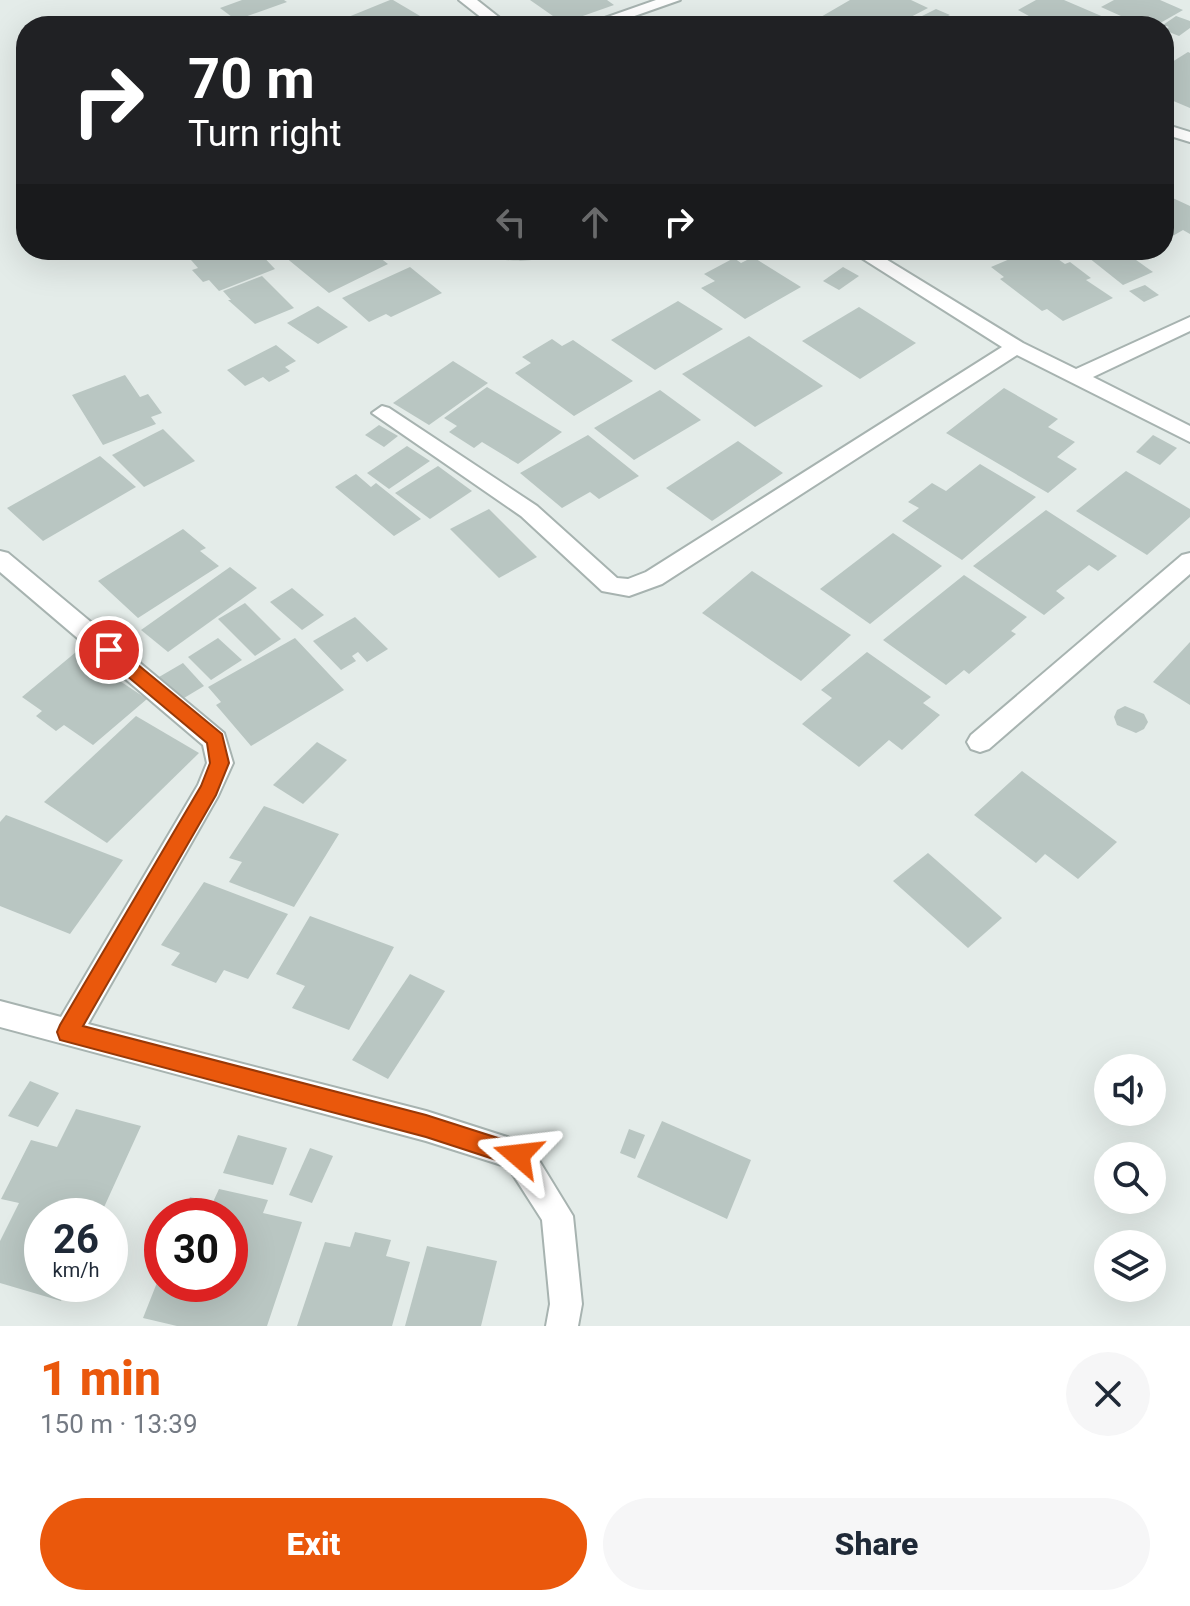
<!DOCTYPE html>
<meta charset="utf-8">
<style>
:root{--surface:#fff;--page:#f6f6f7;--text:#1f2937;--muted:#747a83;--accent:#ea580c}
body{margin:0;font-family:Roboto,sans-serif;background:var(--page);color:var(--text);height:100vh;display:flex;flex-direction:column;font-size:30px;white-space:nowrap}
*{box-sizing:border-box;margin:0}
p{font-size:26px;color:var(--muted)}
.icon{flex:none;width:44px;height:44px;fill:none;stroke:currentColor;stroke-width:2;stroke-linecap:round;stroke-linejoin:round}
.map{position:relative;height:1326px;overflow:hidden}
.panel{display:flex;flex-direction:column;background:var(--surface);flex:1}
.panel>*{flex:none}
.hud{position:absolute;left:16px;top:16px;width:1158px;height:244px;border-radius:32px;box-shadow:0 8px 32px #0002;background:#202124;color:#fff;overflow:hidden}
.fabs{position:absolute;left:1094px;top:1054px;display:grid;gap:16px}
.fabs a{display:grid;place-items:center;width:72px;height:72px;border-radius:50%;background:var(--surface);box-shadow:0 8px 32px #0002;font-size:40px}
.speed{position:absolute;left:24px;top:1198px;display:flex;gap:16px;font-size:40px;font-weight:700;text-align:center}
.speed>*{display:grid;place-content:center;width:104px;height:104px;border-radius:50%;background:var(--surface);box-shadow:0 8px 32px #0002;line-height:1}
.speed small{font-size:20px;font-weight:400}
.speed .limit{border:12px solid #d22;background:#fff;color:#111}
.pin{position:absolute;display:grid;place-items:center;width:68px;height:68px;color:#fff;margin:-34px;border:4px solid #fff;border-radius:50%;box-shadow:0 2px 8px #0007}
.me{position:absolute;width:88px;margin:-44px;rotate:287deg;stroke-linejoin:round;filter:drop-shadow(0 0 6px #0008)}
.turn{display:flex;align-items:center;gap:28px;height:168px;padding:0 40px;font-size:36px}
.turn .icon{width:104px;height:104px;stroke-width:2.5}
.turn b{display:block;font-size:56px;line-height:68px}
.lanes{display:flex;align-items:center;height:76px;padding:0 40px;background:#0003;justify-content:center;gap:40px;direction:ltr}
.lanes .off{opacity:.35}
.round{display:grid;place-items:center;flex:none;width:84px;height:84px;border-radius:42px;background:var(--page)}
.summary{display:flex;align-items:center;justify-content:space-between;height:136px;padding:0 40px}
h1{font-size:48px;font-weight:800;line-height:60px;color:var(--accent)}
.primary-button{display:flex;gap:16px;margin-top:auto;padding:16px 40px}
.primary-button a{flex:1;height:92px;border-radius:48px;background:var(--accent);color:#fff;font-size:32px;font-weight:800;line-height:92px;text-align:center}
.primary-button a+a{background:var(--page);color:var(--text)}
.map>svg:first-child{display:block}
.building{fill:#b9c6c2}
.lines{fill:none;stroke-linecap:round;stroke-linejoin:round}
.minor-casing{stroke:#a7b3b0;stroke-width:4}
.minor{fill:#fff;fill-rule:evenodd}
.route{fill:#ea580c;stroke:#983908;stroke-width:2}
</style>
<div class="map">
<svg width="1190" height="1326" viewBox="0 0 1190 1326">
<rect width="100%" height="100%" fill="#e4ece9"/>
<!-- building -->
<g class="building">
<polygon points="242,0 284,0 287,2 236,20 220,8"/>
<polygon points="393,0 437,26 326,26 390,0"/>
<polygon points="530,0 607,0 614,5 563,23"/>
<polygon points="850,0 911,0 928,8 905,20 899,17 888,23 893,26 836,26 819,18"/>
<polygon points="1036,0 1064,0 1113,21 1104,26 1047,26 1018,10"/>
<polygon points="1114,0 1160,0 1183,10 1155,26 1143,26 1101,7"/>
<polygon points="936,9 950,15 932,24 918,18"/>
<polygon points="1176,16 1190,21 1190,28 1179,36 1164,30 1169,27 1163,25"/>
<polygon points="1188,52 1190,53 1190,108 1164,97 1164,67"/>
<polygon points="1164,194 1190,206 1190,234 1183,230 1164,241"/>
<polygon points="217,250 257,250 275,269 219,291 209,280 203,282 192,270 198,268 191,260"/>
<polygon points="284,250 361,250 369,257 375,254 388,264 329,293 279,252"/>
<polygon points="1031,250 1045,250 1065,264 1070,262 1091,278 1086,280 1113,298 1063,321 1047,309 1042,311 1000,279 1004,277 991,267"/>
<polygon points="1079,250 1122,250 1153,272 1123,285"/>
<polygon points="753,257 801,287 745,319 701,288 715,281 704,274 734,258 741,263"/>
<polygon points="410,267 442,293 391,317 386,314 369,322 342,298"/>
<polygon points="843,267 859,276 839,290 823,281"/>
<polygon points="262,276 294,308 255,324 228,300 231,300 223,291"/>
<polygon points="1145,285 1159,295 1144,302 1129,291"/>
<polygon points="678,301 723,329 655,370 611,340"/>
<polygon points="318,306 348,327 318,344 287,323"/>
<polygon points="859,307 916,343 860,379 802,341"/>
<polygon points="749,336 823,386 755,427 682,374"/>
<polygon points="552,339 562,346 573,340 633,381 574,416 515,373 531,363 522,357"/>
<polygon points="276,345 296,361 285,367 290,371 269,382 263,377 245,386 227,370"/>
<polygon points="453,361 488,383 429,425 393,403"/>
<polygon points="125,375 140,397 148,394 162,413 151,417 156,424 103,445 72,395"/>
<polygon points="487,387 562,432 518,464 482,442 474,448 449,432 457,426 444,418"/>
<polygon points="1004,388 1058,419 1048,427 1075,442 1057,457 1077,469 1048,493 946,433"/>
<polygon points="660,390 701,420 634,460 594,428"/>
<polygon points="379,425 398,436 384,447 365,435"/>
<polygon points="163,429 195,461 144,487 112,455"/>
<polygon points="588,435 639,476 599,499 590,492 562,508 520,473"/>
<polygon points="1153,435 1177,448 1160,465 1136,452"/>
<polygon points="738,441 783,473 712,521 666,488"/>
<polygon points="407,446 430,461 389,489 367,473"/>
<polygon points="100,456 136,487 43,541 7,508"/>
<polygon points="980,464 1036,497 962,560 902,521 919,508 908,502 932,483 946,491"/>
<polygon points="438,466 472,491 430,519 395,493"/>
<polygon points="1126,471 1190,509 1190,517 1147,555 1076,511"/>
<polygon points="356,474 371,487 376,483 421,519 394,536 335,487"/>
<polygon points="489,509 537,557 499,578 450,529"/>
<polygon points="1046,510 1117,556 1098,571 1089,565 1056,591 1065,598 1044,615 973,566"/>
<polygon points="183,529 206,548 200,551 219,566 138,618 98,581"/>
<polygon points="893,533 942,566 870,624 820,589"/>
<polygon points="230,567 257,588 168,652 141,630"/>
<polygon points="752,571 851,635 801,681 702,613"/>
<polygon points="964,575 1027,617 1011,631 1016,634 969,674 964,670 946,685 883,640"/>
<polygon points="292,588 324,615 302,630 270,602"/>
<polygon points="245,603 281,639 255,656 218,619"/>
<polygon points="355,617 388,649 367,662 358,652 352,656 356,661 341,670 313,641"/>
<polygon points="218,638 242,660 211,680 188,657"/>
<polygon points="295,638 344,690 251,746 216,705 221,702 208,687"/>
<polygon points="1190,642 1190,705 1153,682"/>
<polygon points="76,652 147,699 93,745 64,725 56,731 36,716 42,711 22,697"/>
<polygon points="867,652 931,697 923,703 940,715 902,750 889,740 859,767 802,724 832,698 821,690"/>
<polygon points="183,663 204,686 179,701 159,677"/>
<polygon points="1125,706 1144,714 1148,722 1144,729 1136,733 1117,725 1114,717 1117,710"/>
<polygon points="136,716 199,753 107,843 44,802"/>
<polygon points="317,742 347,760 303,804 273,785"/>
<polygon points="1022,771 1117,842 1078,879 1045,854 1036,863 974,815"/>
<polygon points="264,806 339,834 294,907 229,882 242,862 229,858"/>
<polygon points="6,815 123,860 70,934 0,906 0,822"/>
<polygon points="928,853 1002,918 968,948 893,881"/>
<polygon points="204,882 288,914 248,979 224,970 216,983 171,965 180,953 161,945"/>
<polygon points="310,916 394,947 349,1030 292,1008 305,986 276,974"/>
<polygon points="410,974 445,991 388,1079 352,1060"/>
<polygon points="30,1081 59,1093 38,1127 8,1116"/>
<polygon points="76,1109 141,1126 100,1216 42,1216 42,1284 68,1284 61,1301 0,1283 0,1241 19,1203 1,1199 31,1140 57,1147"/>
<polygon points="662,1121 751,1160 727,1219 637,1177"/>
<polygon points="629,1129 645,1135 635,1159 620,1153"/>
<polygon points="238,1135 287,1148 273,1185 223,1173"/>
<polygon points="310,1148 333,1156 312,1203 289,1195"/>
<polygon points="219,1189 268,1200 263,1213 302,1222 267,1326 177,1326 143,1318 162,1270 162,1284 230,1284 230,1216 182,1216 190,1197 213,1202"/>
<polygon points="355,1232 391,1240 386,1256 410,1262 392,1326 297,1326 325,1242 350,1247"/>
<polygon points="427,1246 497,1261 481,1326 405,1326"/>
</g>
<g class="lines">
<!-- minor casing -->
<g class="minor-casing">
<g id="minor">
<polygon points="459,0 477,0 510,26 492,26"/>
<polygon points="656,0 680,0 606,26 582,26"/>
<polygon points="1164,124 1190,132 1190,142 1164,134"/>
<path d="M473 250H558C545 263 494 258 475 254Z"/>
<polygon points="849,250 871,250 1023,343 1076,369 1190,317 1190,331 1093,377 1190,426 1190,442 1017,355 662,584 629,596 602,591 521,516 372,413 382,406 389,408 537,506 617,578 628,579 646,572 1002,347"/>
<polygon points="0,551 8,553 224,733 233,763 218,796 88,1024 426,1111 529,1144 573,1216 582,1304 578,1326 546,1326 550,1304 542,1220 508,1167 426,1141 0,1027 0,1001 61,1017 198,785 207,763 203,745 0,572"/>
<polygon points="1190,553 1190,574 989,749 980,752 971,749 967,742 971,735 1182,555"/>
</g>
</g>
<!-- minor -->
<use href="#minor" class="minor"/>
</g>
<!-- route -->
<polygon class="route" points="109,644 115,646 222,734 229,763 216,795 83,1026 426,1115 526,1147 530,1155 526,1163 518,1167 426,1137 60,1040 57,1032 60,1025 201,786 210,763 207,743 102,655 100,650"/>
</svg>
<div class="fabs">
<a><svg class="icon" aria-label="sound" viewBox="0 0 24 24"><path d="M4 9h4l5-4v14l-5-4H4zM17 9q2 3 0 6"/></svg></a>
<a><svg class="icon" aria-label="search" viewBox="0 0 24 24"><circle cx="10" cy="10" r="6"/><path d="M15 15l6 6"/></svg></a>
<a><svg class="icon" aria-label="layers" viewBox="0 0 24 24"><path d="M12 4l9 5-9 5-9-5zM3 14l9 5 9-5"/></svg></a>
</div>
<div class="speed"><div>26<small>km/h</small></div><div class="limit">30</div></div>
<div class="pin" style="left:109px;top:650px;background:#d93025"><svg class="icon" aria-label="arrive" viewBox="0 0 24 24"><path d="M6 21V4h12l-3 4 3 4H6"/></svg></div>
<svg class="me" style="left:518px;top:1155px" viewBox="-20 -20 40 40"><path d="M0-17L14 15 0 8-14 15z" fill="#ea580c" stroke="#fff" stroke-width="4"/></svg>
<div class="hud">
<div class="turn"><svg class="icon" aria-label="right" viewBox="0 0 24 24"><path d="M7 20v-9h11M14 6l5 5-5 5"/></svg><div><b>70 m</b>Turn right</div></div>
<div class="lanes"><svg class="icon off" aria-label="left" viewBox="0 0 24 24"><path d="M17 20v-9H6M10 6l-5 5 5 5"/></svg><svg class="icon off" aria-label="ahead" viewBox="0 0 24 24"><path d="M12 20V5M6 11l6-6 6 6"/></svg><svg class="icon" aria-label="right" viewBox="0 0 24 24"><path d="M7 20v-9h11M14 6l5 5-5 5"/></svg></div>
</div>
</div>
<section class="panel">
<div class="summary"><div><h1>1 min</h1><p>150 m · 13:39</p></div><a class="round"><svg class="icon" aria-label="close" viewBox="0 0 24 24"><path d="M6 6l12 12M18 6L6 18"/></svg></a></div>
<div class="primary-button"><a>Exit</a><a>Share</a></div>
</section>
